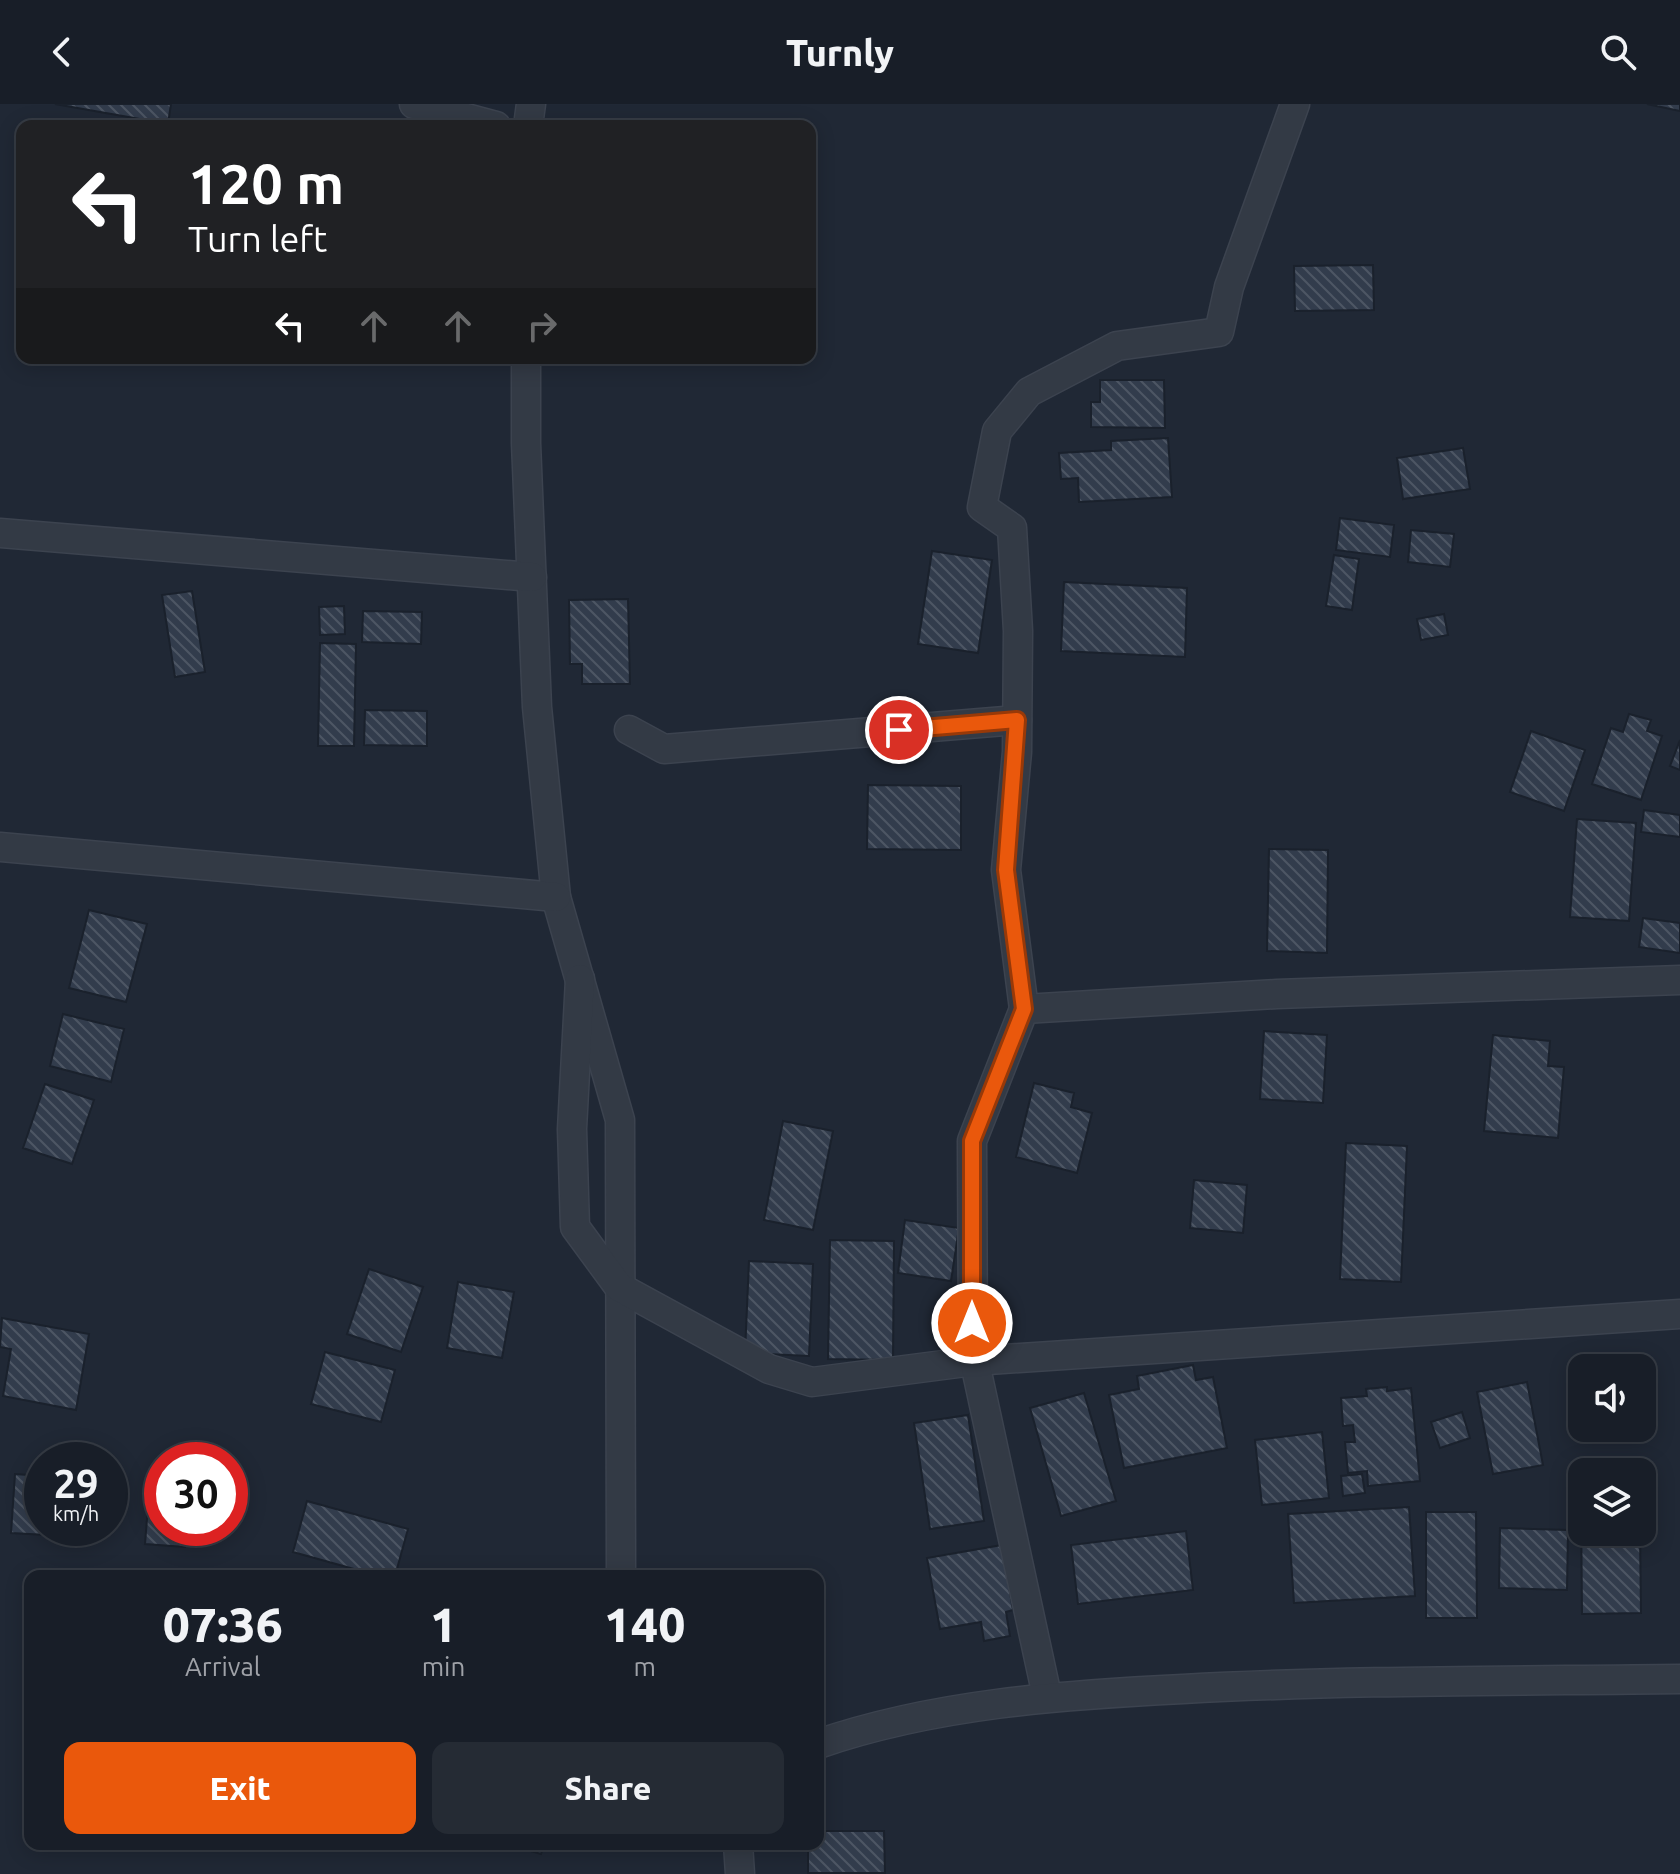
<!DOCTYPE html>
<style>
:root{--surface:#181e28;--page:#252b34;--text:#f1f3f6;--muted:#9fa2a8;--line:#363c45;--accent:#ea580c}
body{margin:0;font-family:Ubuntu,sans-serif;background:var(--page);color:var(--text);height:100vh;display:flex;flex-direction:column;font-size:30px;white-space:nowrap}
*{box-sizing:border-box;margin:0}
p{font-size:26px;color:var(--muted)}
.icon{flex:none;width:44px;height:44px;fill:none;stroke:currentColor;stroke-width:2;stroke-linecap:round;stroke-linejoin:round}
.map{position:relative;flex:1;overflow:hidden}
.side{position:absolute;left:24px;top:1466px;width:800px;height:280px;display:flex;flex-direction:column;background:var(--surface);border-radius:16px;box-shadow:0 4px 20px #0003,0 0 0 2px var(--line)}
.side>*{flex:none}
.hud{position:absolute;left:16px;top:16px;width:800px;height:244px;border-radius:16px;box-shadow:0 4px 20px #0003,0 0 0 2px var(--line);background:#202124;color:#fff;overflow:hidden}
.tools{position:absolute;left:1568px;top:1250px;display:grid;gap:16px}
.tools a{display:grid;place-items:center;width:88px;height:88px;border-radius:16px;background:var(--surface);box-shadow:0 4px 20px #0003,0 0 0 2px var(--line);font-size:40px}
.speed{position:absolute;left:24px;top:1338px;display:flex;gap:16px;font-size:40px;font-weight:700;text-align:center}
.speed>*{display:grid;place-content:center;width:104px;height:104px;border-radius:50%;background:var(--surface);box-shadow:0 4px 20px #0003,0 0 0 2px var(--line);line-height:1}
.speed small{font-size:20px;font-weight:400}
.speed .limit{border:12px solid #d22;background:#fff;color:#111}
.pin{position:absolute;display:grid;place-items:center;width:68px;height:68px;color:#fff;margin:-34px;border:4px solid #fff;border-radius:50%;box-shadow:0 2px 8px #0007}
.me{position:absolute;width:88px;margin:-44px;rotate:0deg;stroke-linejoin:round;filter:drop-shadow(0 0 6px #0008)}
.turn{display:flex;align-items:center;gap:28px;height:168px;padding:0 40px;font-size:36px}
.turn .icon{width:104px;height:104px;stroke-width:2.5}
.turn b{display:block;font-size:56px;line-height:68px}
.lanes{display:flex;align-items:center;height:76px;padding:0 40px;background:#0003;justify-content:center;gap:40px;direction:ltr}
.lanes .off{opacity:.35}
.eta{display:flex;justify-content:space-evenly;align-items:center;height:136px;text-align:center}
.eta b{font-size:48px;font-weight:800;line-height:56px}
.action{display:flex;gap:16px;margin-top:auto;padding:16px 40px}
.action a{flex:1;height:92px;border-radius:16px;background:var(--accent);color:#fff;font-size:32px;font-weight:800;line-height:92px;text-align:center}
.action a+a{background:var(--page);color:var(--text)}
header{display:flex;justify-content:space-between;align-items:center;height:104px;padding:0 40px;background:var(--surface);font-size:36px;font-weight:800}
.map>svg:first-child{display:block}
.building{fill:url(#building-back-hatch);stroke:#1a212c;stroke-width:2}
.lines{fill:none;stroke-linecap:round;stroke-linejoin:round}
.street-casing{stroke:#3c434f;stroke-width:31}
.street{stroke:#333a45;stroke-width:28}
.route-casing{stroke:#983908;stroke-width:20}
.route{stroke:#ea580c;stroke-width:14}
</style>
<header><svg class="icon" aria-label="back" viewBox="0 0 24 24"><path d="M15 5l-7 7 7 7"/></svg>Turnly<svg class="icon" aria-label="search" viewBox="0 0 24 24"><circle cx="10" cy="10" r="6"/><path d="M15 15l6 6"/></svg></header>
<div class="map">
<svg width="1680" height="1770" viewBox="0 0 1680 1770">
<defs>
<pattern id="building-back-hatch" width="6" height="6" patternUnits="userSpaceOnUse" patternTransform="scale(2)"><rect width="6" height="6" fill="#323c4c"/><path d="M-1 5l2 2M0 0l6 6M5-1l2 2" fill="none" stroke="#4d5664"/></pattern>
</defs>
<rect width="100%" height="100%" fill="#202835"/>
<!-- building -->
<g class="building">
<polygon points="55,0 171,0 168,20"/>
<polygon points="1647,0 1680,0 1680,7"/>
<polygon points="1373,161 1374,206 1295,207 1294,162"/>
<polygon points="1100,276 1164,276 1165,324 1091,323 1091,298 1100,298"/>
<polygon points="1168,334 1172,393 1079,398 1078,374 1061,375 1059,349 1111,346 1111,337"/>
<polygon points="1463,344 1470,385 1403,395 1397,354"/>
<polygon points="1340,414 1394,421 1390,453 1336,446"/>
<polygon points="1411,426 1454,430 1450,463 1408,458"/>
<polygon points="932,447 992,456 978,549 918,540"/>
<polygon points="1334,451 1359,455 1352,506 1326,502"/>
<polygon points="1064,478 1187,484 1185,553 1061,547"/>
<polygon points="192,487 205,568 175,573 162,491"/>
<polygon points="628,495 630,580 582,580 582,560 570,560 569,496"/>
<polygon points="344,502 345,530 320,531 319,503"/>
<polygon points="363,507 422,508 421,540 362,538"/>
<polygon points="1444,510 1448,531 1421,536 1417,515"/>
<polygon points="320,539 356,540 354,642 318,642"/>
<polygon points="365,606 427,607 427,642 364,641"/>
<polygon points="1629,610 1651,616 1647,627 1662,632 1641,696 1592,680 1611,624 1623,628"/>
<polygon points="1531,627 1585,646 1564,707 1510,688"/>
<polygon points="1680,636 1680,666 1670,662"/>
<polygon points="868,681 961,682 961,746 867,745"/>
<polygon points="1644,706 1680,711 1680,733 1641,728"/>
<polygon points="1577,715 1636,719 1629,817 1570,813"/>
<polygon points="1269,745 1328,746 1327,849 1267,847"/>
<polygon points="89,806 147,820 126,898 69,884"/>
<polygon points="1643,814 1680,819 1680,849 1639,843"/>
<polygon points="63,910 124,925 111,978 50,962"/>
<polygon points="1264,927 1327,931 1323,999 1260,995"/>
<polygon points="1493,931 1550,937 1548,962 1564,963 1558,1034 1484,1027"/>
<polygon points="1034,979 1074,989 1071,1003 1092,1009 1077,1069 1016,1053"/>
<polygon points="45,980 94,996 72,1060 23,1044"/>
<polygon points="783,1017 833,1027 813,1126 764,1116"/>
<polygon points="1346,1039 1407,1042 1401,1178 1340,1175"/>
<polygon points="1194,1076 1247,1081 1243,1129 1190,1124"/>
<polygon points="905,1116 959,1124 951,1177 898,1169"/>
<polygon points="830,1136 894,1137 893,1256 828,1255"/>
<polygon points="749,1157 813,1160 809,1252 745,1249"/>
<polygon points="369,1165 423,1183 401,1248 347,1230"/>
<polygon points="458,1178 514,1188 502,1254 447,1244"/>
<polygon points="2,1214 89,1230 76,1306 3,1292 11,1245 0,1243"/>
<polygon points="325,1248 395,1266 381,1318 311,1300"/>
<polygon points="1193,1261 1196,1276 1213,1273 1227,1344 1124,1364 1109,1291 1139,1285 1137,1272"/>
<polygon points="1527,1278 1543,1361 1493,1370 1477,1288"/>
<polygon points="1387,1283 1387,1287 1411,1284 1420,1377 1368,1382 1367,1367 1348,1369 1345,1338 1355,1338 1353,1321 1343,1322 1341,1294 1367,1292 1366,1285"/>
<polygon points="1084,1289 1116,1397 1061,1412 1030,1304"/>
<polygon points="1462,1308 1470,1334 1440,1344 1431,1318"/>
<polygon points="968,1311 984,1417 930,1425 914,1319"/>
<polygon points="1322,1328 1329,1394 1262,1401 1255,1336"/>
<polygon points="15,1370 42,1372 42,1424 65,1424 65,1432 11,1429"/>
<polygon points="1362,1370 1365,1389 1343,1392 1341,1372"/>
<polygon points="150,1377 162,1378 162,1424 187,1424 185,1443 145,1440"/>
<polygon points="307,1397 408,1425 395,1472 379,1472 293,1448"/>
<polygon points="1581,1399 1582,1428 1640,1428 1641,1509 1582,1510"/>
<polygon points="1409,1403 1415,1492 1294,1499 1288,1410"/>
<polygon points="1426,1408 1476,1408 1477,1514 1426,1514"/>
<polygon points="1500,1424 1568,1426 1567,1486 1499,1484"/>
<polygon points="1186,1427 1193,1486 1078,1500 1071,1441"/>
<polygon points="1002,1441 1013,1506 1006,1508 1010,1532 984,1537 981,1518 940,1525 927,1454"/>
<polygon points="818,1727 884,1727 885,1769 808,1769 808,1740 818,1740"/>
<polygon points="507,1740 544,1740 541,1750"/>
</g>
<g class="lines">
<!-- street casing -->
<g class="street-casing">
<g id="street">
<polyline points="414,0 496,22"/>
<polyline points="528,22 531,0"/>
<polyline points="526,254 526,339 537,603 556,793 620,1016 621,1472"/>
<polyline points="0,429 532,473"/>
<polyline points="629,626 664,645 1017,616"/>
<polyline points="0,743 556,793"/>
<polyline points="580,875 572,1025 575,1123 619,1183 769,1265 812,1278 974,1257 1680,1210"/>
<polyline points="1024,905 1006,766 1017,648 1018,527 1012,424 982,403 997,327 1029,288 1117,242 1219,228 1229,183 1295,0"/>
<polyline points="1047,1592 973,1250 972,1037 1024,905 1277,890 1680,876"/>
<path d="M818 1640C934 1600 1061 1591 1183 1585 1348 1576 1514 1577 1680 1575"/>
<polyline points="738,1740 740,1770"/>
</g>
</g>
<!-- street -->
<use href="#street" class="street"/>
</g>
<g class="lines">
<!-- route casing -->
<g class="route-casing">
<polyline id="route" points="899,626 1017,616 1006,766 1024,905 972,1037 972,1219"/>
</g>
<!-- route -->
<use href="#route" class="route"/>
</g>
</svg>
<div class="tools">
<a><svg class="icon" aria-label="sound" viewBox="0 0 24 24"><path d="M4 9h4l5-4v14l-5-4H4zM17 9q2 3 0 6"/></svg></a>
<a><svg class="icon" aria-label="layers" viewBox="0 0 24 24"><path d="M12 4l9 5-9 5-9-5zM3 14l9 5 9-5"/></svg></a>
</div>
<div class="speed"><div>29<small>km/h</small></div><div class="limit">30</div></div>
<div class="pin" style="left:899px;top:626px;background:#d93025"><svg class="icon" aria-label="arrive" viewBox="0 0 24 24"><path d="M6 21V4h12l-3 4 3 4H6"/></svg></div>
<svg class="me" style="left:972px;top:1219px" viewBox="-20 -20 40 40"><circle r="17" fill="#ea580c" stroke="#fff" stroke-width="3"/><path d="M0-11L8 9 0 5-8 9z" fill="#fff"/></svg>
<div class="hud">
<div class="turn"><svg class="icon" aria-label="left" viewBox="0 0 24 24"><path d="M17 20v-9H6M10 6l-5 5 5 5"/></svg><div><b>120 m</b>Turn left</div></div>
<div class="lanes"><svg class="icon" aria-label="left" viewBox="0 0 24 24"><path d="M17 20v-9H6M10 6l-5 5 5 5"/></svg><svg class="icon off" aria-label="ahead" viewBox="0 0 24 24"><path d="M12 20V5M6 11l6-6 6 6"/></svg><svg class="icon off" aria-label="ahead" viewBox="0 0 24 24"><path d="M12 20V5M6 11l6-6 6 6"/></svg><svg class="icon off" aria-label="right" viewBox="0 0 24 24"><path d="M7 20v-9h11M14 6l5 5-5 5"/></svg></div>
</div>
<section class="side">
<div class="eta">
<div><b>07:36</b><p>Arrival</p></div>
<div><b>1</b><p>min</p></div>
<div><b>140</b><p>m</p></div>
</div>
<div class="action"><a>Exit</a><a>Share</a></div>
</section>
</div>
